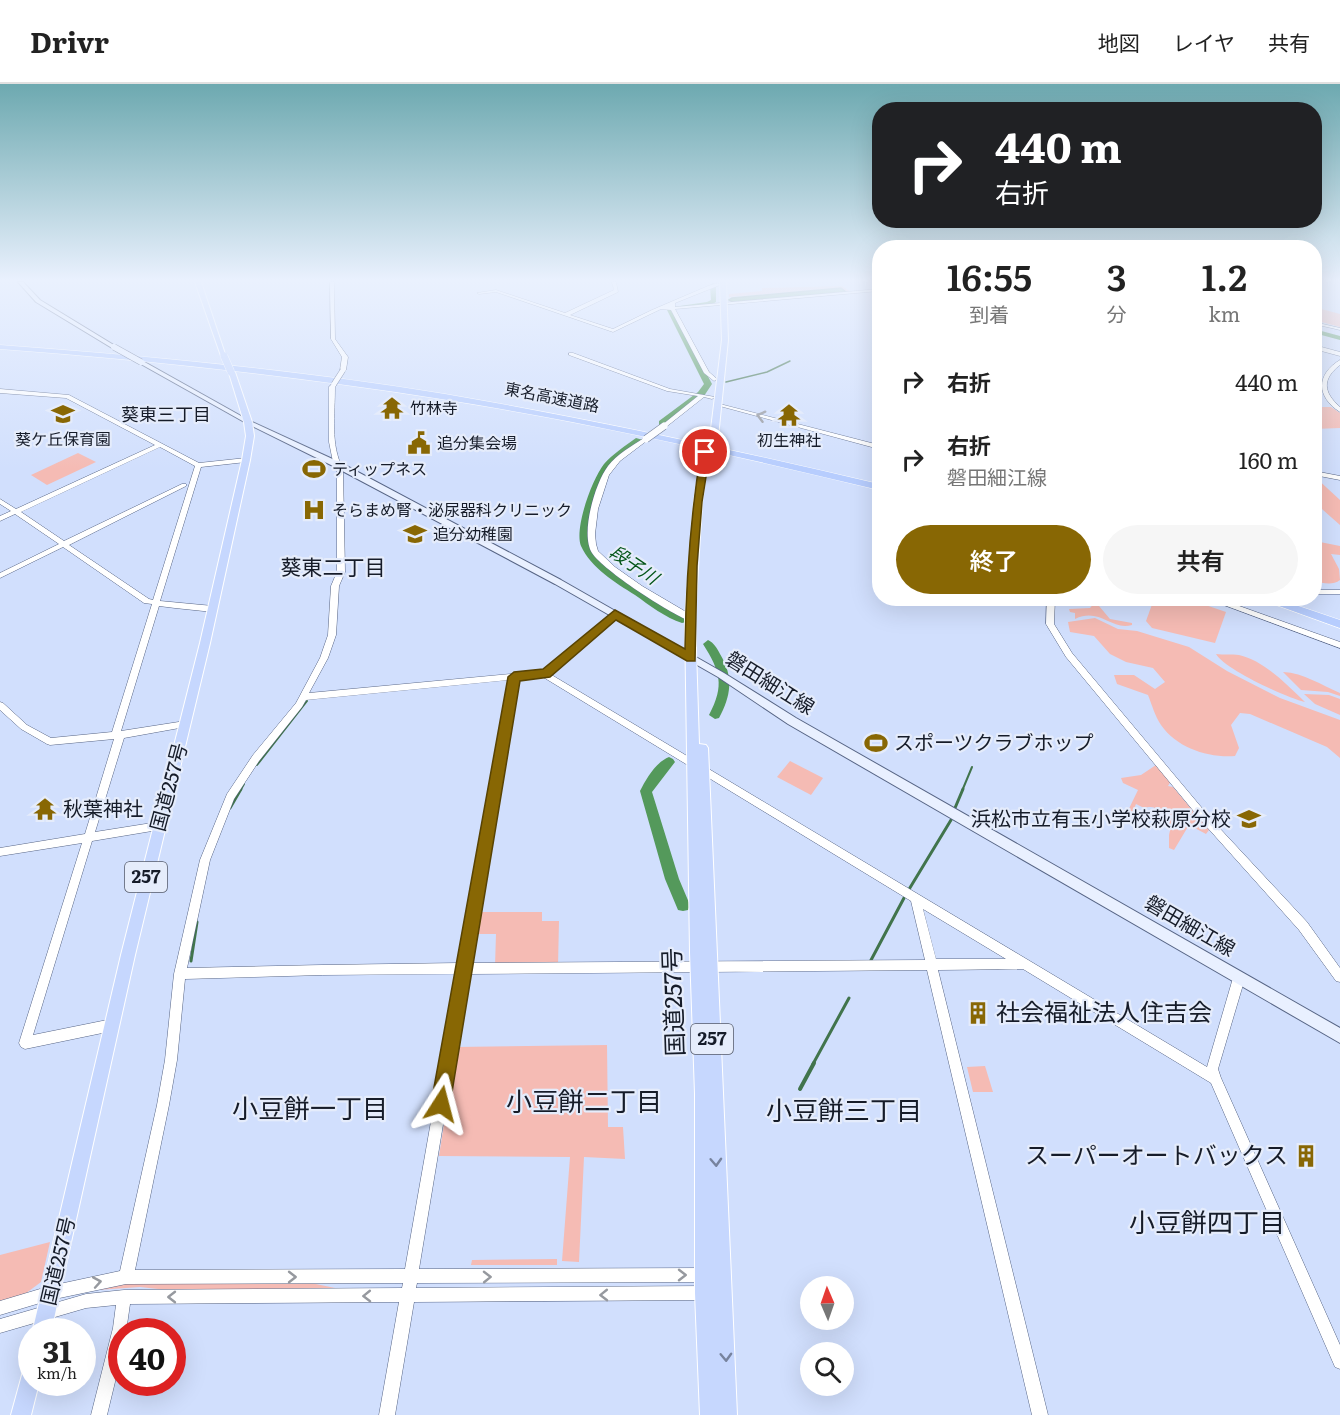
<!DOCTYPE html>
<html lang="ja">
<meta charset="utf-8">
<style>
:root{--surface:#fff;--page:#f6f6f6;--text:#222;--muted:#767676;--line:#e0e0e0;--accent:#886704}
body{margin:0;font-family:Literata,"Noto Sans JP",serif;background:var(--page);color:var(--text);height:100vh;display:flex;flex-direction:column;font-size:22px;white-space:nowrap}
*{box-sizing:border-box;margin:0}
p{font-size:20px;color:var(--muted)}
.icon{flex:none;width:33px;height:33px;fill:none;stroke:currentColor;stroke-width:2;stroke-linecap:round;stroke-linejoin:round}
.map{position:relative;flex:1;overflow:hidden}
.details{position:absolute;left:872px;top:156px;width:450px;height:366px;display:flex;flex-direction:column;background:var(--surface);border-radius:24px;box-shadow:0 6px 24px #0002}
.details>*{flex:none}
.top-card{position:absolute;left:872px;top:18px;width:450px;height:126px;border-radius:24px;box-shadow:0 6px 24px #0002;background:#202124;color:#fff;overflow:hidden}
.needle{width:39px;rotate:358deg}
.controls{position:absolute;left:800px;top:1192px;display:grid;gap:12px}
.controls a{display:grid;place-items:center;width:54px;height:54px;border-radius:50%;background:var(--surface);box-shadow:0 6px 24px #0002;font-size:30px}
.speed{position:absolute;left:18px;top:1234px;display:flex;gap:12px;font-size:30px;font-weight:700;text-align:center}
.speed>*{display:grid;place-content:center;width:78px;height:78px;border-radius:50%;background:var(--surface);box-shadow:0 6px 24px #0002;line-height:1}
.speed small{font-size:15px;font-weight:400}
.speed .limit{border:9px solid #d22;background:#fff;color:#111}
.pin{position:absolute;display:grid;place-items:center;width:51px;height:51px;color:#fff;margin:-26px;border:3px solid #fff;border-radius:50%;box-shadow:0 2px 6px #0007}
.me{position:absolute;width:66px;margin:-33px;rotate:9deg;stroke-linejoin:round;filter:drop-shadow(0 0 4px #0008)}
.turn{display:flex;align-items:center;gap:21px;height:126px;padding:0 24px;font-size:27px}
.turn .icon{width:78px;height:78px;stroke-width:2.5}
.turn b{display:block;font-size:42px;line-height:51px}
.eta{display:flex;justify-content:space-evenly;align-items:center;height:102px;text-align:center}
.eta b{font-size:36px;font-weight:600;line-height:42px}
.button{display:flex;gap:12px;margin-top:auto;padding:12px 24px}
.button a{flex:1;height:69px;border-radius:36px;background:var(--accent);color:#fff;font-size:24px;font-weight:600;line-height:69px;text-align:center}
.button a+a{background:var(--page);color:var(--text)}
ul{padding:0;list-style:none}
li{display:flex;align-items:center;gap:18px;height:78px;padding:0 24px}
li div{flex:1}
li b{display:block;font-size:22px}
li em{font-style:normal}
header{display:flex;align-items:center;gap:36px;box-sizing:border-box;height:84px;padding:0 30px;background:var(--surface);border-bottom:2px solid var(--line)}
header strong{font-size:28px}
nav{display:flex;gap:33px;margin-inline-start:auto;font-size:21px}
.map>svg:first-child{display:block}
.green{fill:#f5bbb4}
.water{fill:#54995b;stroke:#41744c;stroke-width:1.5}
.lines{fill:none;stroke-linecap:round;stroke-linejoin:round}
.stream-far3{stroke:#41744c;stroke-width:1.5}
.stream-far2{stroke:#41744c;stroke-width:2}
.stream-far1{stroke:#41744c;stroke-width:3}
.stream{stroke:#41744c;stroke-width:4}
.river{fill:#54995b;fill-rule:evenodd}
.tertiary-casing{stroke:#576585;stroke-width:1}
.secondary-casing{stroke:#576585;stroke-width:2}
.trunk-casing{stroke:#fff;stroke-width:2}
.motorway-casing{stroke:#fff;stroke-width:1}
.tertiary{fill:#fff;fill-rule:evenodd}
.secondary{fill:#e9f0ff;fill-rule:evenodd}
.trunk{fill:#c6d7fe;fill-rule:evenodd}
.motorway{fill:#b7cdfe;fill-rule:evenodd}
.tertiary-bridge-far1-casing{stroke:#576585;stroke-width:6;stroke-linecap:butt}
.tertiary-bridge-casing{stroke:#576585;stroke-width:8;stroke-linecap:butt}
.secondary-bridge-casing{stroke:#576585;stroke-width:7;stroke-linecap:butt}
.trunk-bridge-far1-casing{stroke:#fff;stroke-width:8;stroke-linecap:butt}
.trunk-bridge-casing{stroke:#fff;stroke-width:9;stroke-linecap:butt}
.tertiary-bridge-far1{stroke:#fff;stroke-width:5}
.tertiary-bridge{stroke:#fff;stroke-width:7}
.secondary-bridge{stroke:#e9f0ff;stroke-width:6}
.trunk-bridge-far1{stroke:#c6d7fe;stroke-width:7}
.trunk-bridge{stroke:#c6d7fe;stroke-width:8}
.oneway{stroke:#96999f}
.oneway2{stroke:#77839e}
.route{fill:#886704;stroke:#584303;stroke-width:1.5}
.labels{text-anchor:middle;stroke-width:4.5;stroke-linejoin:round;paint-order:stroke}
.far-street-label{font-size:16px;fill:#161c29;stroke:#e5ecfb}
.far-poi-label{font-size:16px;fill:#161c29;stroke:#e5ecfb;text-anchor:start}
.far-neighbourhood-label{font-size:18px;fill:#161c29;stroke:#e5ecfb}
.far-water-label{font-size:18px;font-style:italic;fill:#045519;stroke:#e5ecfb}
.shield{fill:#e5ecfb;stroke:#545a68;stroke-width:1.5}
.shield-label{font-size:18px;font-weight:bold;fill:#161c29}
.street-label{font-size:20px;fill:#161c29;stroke:#e5ecfb}
.poi-label{font-size:20px;fill:#161c29;stroke:#e5ecfb;text-anchor:start}
.neighbourhood-label{font-size:21px;fill:#161c29;stroke:#e5ecfb}
.near-street-label{font-size:24px;fill:#161c29;stroke:#e5ecfb}
.near-poi-label{font-size:24px;fill:#161c29;stroke:#e5ecfb;text-anchor:start}
.near-neighbourhood-label{font-size:26px;fill:#161c29;stroke:#e5ecfb}
</style>
<header>
<strong>Drivr</strong>
<nav><a>地図</a><a>レイヤ</a><a>共有</a></nav>
</header>
<div class="map">
<svg width="1340" height="1331" viewBox="0 0 1340 1331">
<rect width="100%" height="100%" fill="#d1dffd"/>
<!-- green -->
<g class="green">
<polygon points="842,202 851,208 847,208 841,204 729,213 729,210 762,207 762,204"/>
<polygon points="1314,223 1340,230 1340,243 1314,236"/>
<polygon points="1314,323 1331,323 1340,329 1340,344 1314,345"/>
<polygon points="78,369 96,378 47,401 31,391"/>
<polygon points="1314,392 1340,416 1340,441 1314,418"/>
<path d="M1315 457 1340 462V471L1331 470 1339 485 1340 496C1332 502 1323 499 1314 497Z"/>
<path d="M1098 515H1108L1099 522 1110 535 1132 539V541C1111 547 1100 523 1075 535V529L1070 528 1069 525 1090 524Z"/>
<polygon points="1154,515 1188,515 1226,528 1215,559 1152,544 1146,537"/>
<path d="M1095 534 1118 545 1137 547 1189 563 1227 587 1280 614 1340 636V674L1327 663 1250 630 1240 629 1231 641 1239 664 1235 672C1208 674 1177 664 1161 641 1155 632 1152 621 1148 611L1117 600 1114 591H1134L1155 605 1165 598 1153 584 1126 578 1110 570 1094 552 1070 548 1068 538Z"/>
<path d="M1216 570C1223 571 1232 570 1239 571 1265 577 1287 601 1305 618 1287 614 1224 585 1216 570Z"/>
<path d="M1283 588C1304 589 1321 601 1340 609V612L1328 608 1301 606Z"/>
<polygon points="1304,610 1329,611 1340,615 1340,631 1315,620"/>
<polygon points="790,677 823,694 811,711 777,693"/>
<path d="M1156 681 1171 697 1168 702 1173 703 1209 746 1206 750 1189 741 1174 766 1169 764V751L1171 742 1160 732 1161 728C1155 723 1152 722 1144 724L1136 720 1127 740 1123 737 1138 706 1123 699 1121 694 1141 691Z"/>
<polygon points="480,828 542,828 542,837 559,837 558,882 495,882 496,850 476,850"/>
<polygon points="607,961 608,1043 623,1043 625,1075 584,1073 579,1178 562,1177 570,1073 439,1072 456,963"/>
<polygon points="985,982 993,1008 973,1008 967,983"/>
<polygon points="50,1158 41,1198 25,1210 0,1217 0,1171"/>
<polygon points="557,1175 557,1181 471,1181 472,1176"/>
<polygon points="126,1199 311,1199 340,1205 167,1206 140,1203 97,1206"/>
</g>
<!-- water -->
<polygon class="water" points="841,204 846,208 733,218 729,216 732,214"/>
<g class="lines">
<!-- stream-far3 -->
<polyline class="stream-far3" points="726,298 767,288 790,277"/>
<!-- stream-far2 -->
<g class="stream-far2">
<polyline points="257,681 307,617"/>
<polyline points="240,707 244,700"/>
<polyline points="962,707 972,683"/>
</g>
<!-- stream-far1 -->
<g class="stream-far1">
<polyline points="230,724 241,705"/>
<polyline points="955,724 963,705"/>
<polyline points="908,807 951,736"/>
<polyline points="191,877 197,838"/>
<polyline points="870,878 904,814"/>
<polyline points="813,980 849,914"/>
</g>
<!-- stream -->
<polyline class="stream" points="800,1005 814,979"/>
<!-- river -->
<g class="river">
<polygon points="713,199 716,201 716,218 709,222 673,225 712,300 704,312 665,341 659,341 659,337 698,308 704,300 666,224 707,218 711,216 710,201"/>
<polygon points="1314,245 1340,252 1340,256 1314,249"/>
<path d="M636 354 643 356 615 379 605 391 591 437 590 460 594 469 616 489 686 534 687 536 686 538 682 539C666 534 649 521 635 511 616 499 591 484 581 462 574 445 592 395 604 380 613 370 625 362 636 354Z"/>
<path d="M708 556C714 559 717 564 720 570 734 593 731 612 719 634L715 635 709 631C725 601 720 587 703 560Z"/>
<path d="M669 673 673 675 675 678 652 708 679 795 690 821 688 826 683 827 678 826 665 795 640 707C646 695 656 678 669 673Z"/>
</g>
<!-- tertiary casing -->
<g class="tertiary-casing">
<g id="tertiary">
<polygon points="330,198 334,198 335,255 348,273 346,286 343,288 340,286 342,273 331,255"/>
<polygon points="612,198 616,198 618,208 570,231 613,245 652,226 708,202 718,199 720,201 675,219 675,223 879,205 879,207 675,225 709,288 717,295 714,297 704,289 671,226 661,225 613,248 496,208 479,210 477,209 496,206 565,229 614,206"/>
<polygon points="1314,238 1340,244 1340,246 1314,240"/>
<polygon points="1314,261 1340,268 1340,272 1314,265"/>
<polygon points="569,269 573,269 670,305 715,313 712,315 704,313 666,343 662,343 662,341 698,312 667,307 569,271"/>
<path d="M1340 276V281C1322 295 1323 308 1340 323V328C1316 313 1316 290 1340 276Z"/>
<path d="M334 298 337 300 335 303C335 330 330 361 343 385L345 488 339 502 336 551 328 574 309 609 543 587 613 528H619V532L550 590 1207 983 1233 894 1235 890 1239 889 1243 890 1245 894 1218 985 1221 994 1340 1261V1285L1335 1283 1211 999 1023 885 938 886 1048 1331H1032L927 886 468 890 419 1185 705 1184 710 1186 712 1191 710 1196 705 1198 417 1199 416 1204 706 1202 711 1204 713 1209 711 1214 706 1216 414 1218 395 1331H379L399 1218 130 1220 126 1248H122V1269L107 1331H91L113 1244 116 1221 86 1224 0 1249V1235L86 1210 124 1206 402 1204 403 1199 126 1200 50 1216 0 1231V1217L50 1202 120 1187 157 1021 165 976 174 890 200 776 227 710 253 671 296 619 320 574 328 551 331 502 337 488V385L333 378 329 358V303ZM543 593 911 817 925 876 470 879 518 596ZM509 596 459 879 322 881 187 884 210 776 234 715 259 677 302 623 306 616ZM923 825 1006 875H936ZM457 890 405 1185 135 1186 169 1021 177 976 185 895 322 891Z"/>
<path d="M0 305 69 311 199 379 246 374 249 376 246 378 201 383 160 517 213 522 217 525 213 528 175 524 159 522 121 647 185 637 189 640 185 643 124 654 95 748 158 738 161 739 163 742 161 745 158 746 92 757 33 951 112 935 116 937 118 941 116 945 112 947 25 965 21 963 19 959 82 759 0 772V764L85 750 114 655 50 661 47 660 21 645 0 626V618L3 619 27 641 51 654 112 648 152 520 144 519 63 463 0 494V489L59 460 15 430 0 437V432L11 427 0 420V415L16 425 155 361 66 314 0 309ZM160 363 195 382 153 516 149 515 69 461 186 402V400H182L64 457 21 428Z"/>
<polygon points="716,319 879,361 879,365 716,321"/>
<path d="M644 354 649 355 620 377 609 391 598 425 595 450 596 460 598 467 615 483 642 502 693 532 694 534 693 536 690 537C669 529 604 487 592 469 580 450 595 399 608 382 617 370 632 362 644 354Z"/>
<polygon points="1314,387 1340,392 1340,396 1314,391"/>
<rect x="1314" y="506" width="26" height="4"/>
<polygon points="1047,514 1055,514 1054,540 1072,569 1212,736 1307,838 1340,884 1340,898 1336,897 1299,846 1206,742 1066,573 1046,540"/>
<polygon points="1205,514 1217,514 1340,558 1340,564"/>
</g>
</g>
<!-- secondary casing -->
<g class="secondary-casing">
<g id="secondary">
<polygon points="18,198 23,198 40,216 117,263 112,264 36,218"/>
<polygon points="141,276 250,337 339,378 561,496 724,589 796,634 1340,944 1340,959 788,640 718,593 555,500 333,382 246,339 139,279 138,278"/>
</g>
</g>
<!-- trunk casing -->
<g class="trunk-casing">
<g id="trunk">
<polygon points="195,198 201,198 226,273 221,272"/>
<polygon points="720,198 726,198 728,256 718,353 714,355 710,353 722,256"/>
<polygon points="228,286 235,288 252,338 254,352 250,376 210,559 135,871 51,1248 32,1249 121,871 200,559 242,376 246,352 244,338"/>
<polygon points="702,366 709,368 702,418 695,534 699,660 706,661 708,664 737,1331 700,1331 695,1209 695,1010 690,868 685,534 694,418"/>
<polygon points="32,1277 32,1299 39,1299 31,1331 11,1331 25,1280"/>
</g>
</g>
<!-- motorway casing -->
<g class="motorway-casing">
<g id="motorway">
<path d="M0 261C149 272 298 286 445 310 591 335 735 366 879 400V406C734 371 588 338 441 315 294 292 148 276 0 265Z"/>
<polygon points="1257,514 1275,514 1340,536 1340,544"/>
</g>
</g>
<!-- tertiary -->
<use href="#tertiary" class="tertiary"/>
<!-- secondary -->
<use href="#secondary" class="secondary"/>
<!-- trunk -->
<use href="#trunk" class="trunk"/>
<!-- motorway -->
<use href="#motorway" class="motorway"/>
<!-- tertiary-bridge-far1 casing -->
<g class="tertiary-bridge-far1-casing">
<polyline id="tertiary-bridge-far1" points="334,300 343,286"/>
</g>
<!-- tertiary-bridge casing -->
<g class="tertiary-bridge-casing">
<polyline id="tertiary-bridge" points="646,355 664,342"/>
</g>
<!-- secondary-bridge casing -->
<g class="secondary-bridge-casing">
<polyline id="secondary-bridge" points="114,263 141,278"/>
</g>
<!-- trunk-bridge-far1 casing -->
<g class="trunk-bridge-far1-casing">
<polyline id="trunk-bridge-far1" points="224,272 231,288"/>
</g>
<!-- trunk-bridge casing -->
<g class="trunk-bridge-casing">
<polyline id="trunk-bridge" points="705,368 707,351"/>
</g>
<!-- tertiary-bridge-far1 -->
<use href="#tertiary-bridge-far1" class="tertiary-bridge-far1"/>
<!-- tertiary-bridge -->
<use href="#tertiary-bridge" class="tertiary-bridge"/>
<!-- secondary-bridge -->
<use href="#secondary-bridge" class="secondary-bridge"/>
<!-- trunk-bridge-far1 -->
<use href="#trunk-bridge-far1" class="trunk-bridge-far1"/>
<!-- trunk-bridge -->
<use href="#trunk-bridge" class="trunk-bridge"/>
</g>
<!-- one-way arrows -->
<defs><path id="oneway-chevron" d="M-2-3.5L2.5 0L-2 3.5" fill="none" stroke-width="1.6" stroke-linecap="round" stroke-linejoin="round" transform="scale(1.5)"/></defs>
<g class="oneway">
<use href="#oneway-chevron" transform="translate(761 332) rotate(-165)"/>
<use href="#oneway-chevron" transform="translate(682 1191)"/>
<use href="#oneway-chevron" transform="translate(292 1193)"/>
<use href="#oneway-chevron" transform="translate(487 1193) rotate(-1)"/>
<use href="#oneway-chevron" transform="translate(97 1198) rotate(-10)"/>
<use href="#oneway-chevron" transform="translate(604 1211) rotate(179)"/>
<use href="#oneway-chevron" transform="translate(367 1212) rotate(179)"/>
<use href="#oneway-chevron" transform="translate(172 1213) rotate(-180)"/>
</g>
<g class="oneway2">
<use href="#oneway-chevron" transform="translate(716 1078) rotate(87)"/>
<use href="#oneway-chevron" transform="translate(726 1273) rotate(88)"/>
</g>
<!-- sky -->
<linearGradient id="sky" x2="0" y2="1"><stop stop-color="#6da9b0"/><stop offset="0.51" stop-color="#eaf1fe"/><stop offset="1" stop-color="#eaf1fe" stop-opacity="0"/></linearGradient>
<rect width="1340" height="385" fill="url(#sky)"/>
<!-- route -->
<path class="route" d="M705 365 710 368 702 418 697 482 695 577H687L616 536 550 593 520 597 450 1020 448 1027 441 1029 434 1027 431 1020 508 593 514 588 543 585 615 526 685 565C686 499 690 434 701 368Z"/>
<!-- icons -->
<defs>
<g id="temple-bare" transform="scale(1.8)"><path d="M0-6L5-2H3V0L6.5 2.5H4V6H1.5V3h-3V6H-4V2.5H-6.5L-3 0V-2H-5Z" fill="#886704" stroke="#e5ecfb" stroke-width="2.5" paint-order="stroke"/></g>
<g id="school-bare" transform="scale(1.8)"><path d="M0-5L7-2L0 1L-7-2ZM-4 1L0 2.5L4 1V4Q0 6-4 4Z" fill="#886704" stroke="#e5ecfb" stroke-width="2.5" paint-order="stroke"/></g>
<g id="civic-bare" transform="scale(1.8)"><path d="M-.6-6.5H3V-4.5H.6V-3L4-1V1h2V6H-6V1h2V-1L-.6-3ZM-1.2 2.5V6h2.4V2.5Z" fill="#886704" stroke="#e5ecfb" stroke-width="2.5" paint-order="stroke"/></g>
<g id="stadium-bare" transform="scale(1.8)"><path d="M0-5a6.5 5 0 1 0 0 10a6.5 5 0 1 0 0-10ZM-3.5-1.8h7v3.6h-7Z" fill="#886704" stroke="#e5ecfb" stroke-width="2.5" paint-order="stroke"/></g>
<g id="hospital-bare" transform="scale(1.8)"><path d="M-5-5h3v3.5h4V-5h3V5h-3V1.5h-4V5h-3Z" fill="#886704" stroke="#e5ecfb" stroke-width="2.5" paint-order="stroke"/></g>
<g id="building-bare" transform="scale(1.8)"><path d="M-4-6H4V6H1V3H-1V6H-4ZM-2.5-4.3h1.7v1.8h-1.7ZM.8-4.3h1.7v1.8H.8ZM-2.5-1h1.7V.8h-1.7ZM.8-1h1.7V.8H.8Z" fill="#886704" stroke="#e5ecfb" stroke-width="2.5" paint-order="stroke"/></g>
</defs>
<g fill-rule="evenodd">
<use href="#temple-bare" x="392" y="324"/>
<use href="#school-bare" x="63" y="330"/>
<use href="#temple-bare" x="789" y="331"/>
<use href="#civic-bare" x="419" y="359"/>
<use href="#stadium-bare" x="314" y="385"/>
<use href="#hospital-bare" x="314" y="426"/>
<use href="#school-bare" x="415" y="450"/>
<use href="#stadium-bare" x="876" y="659"/>
<use href="#temple-bare" x="45" y="725"/>
<use href="#school-bare" x="1249" y="735"/>
<use href="#building-bare" x="978" y="929"/>
<use href="#building-bare" x="1306" y="1072"/>
</g>
<g class="labels">
<!-- far-street labels -->
<g class="far-street-label">
<text transform="translate(552 313) rotate(11)" y="6">東名高速道路</text>
</g>
<!-- far-poi labels -->
<g class="far-poi-label">
<text x="410" y="330">竹林寺</text>
<text x="63" y="361" text-anchor="middle">葵ケ丘保育園</text>
<text x="789" y="362" text-anchor="middle">初生神社</text>
<text x="437" y="365">追分集会場</text>
<text x="332" y="391">ティップネス</text>
<text x="332" y="432">そらまめ腎・泌尿器科クリニック</text>
<text x="433" y="456">追分幼稚園</text>
</g>
<!-- far-neighbourhood labels -->
<g class="far-neighbourhood-label">
<text x="166" y="337">葵東三丁目</text>
</g>
<!-- far-water labels -->
<g class="far-water-label">
<text transform="translate(634 481) rotate(34)" y="6">段子川</text>
</g>
<!-- shield labels -->
<g class="shield">
<rect x="125" y="778" width="42" height="30" rx="4.5"/>
<rect x="691" y="940" width="42" height="30" rx="4.5"/>
</g>
<g class="shield-label">
<text x="146" y="799">257</text>
<text x="712" y="961">257</text>
</g>
<!-- street labels -->
<g class="street-label">
<text transform="translate(770 599) rotate(32)" y="7">磐田細江線</text>
<text transform="translate(169 703) rotate(-75)" y="7">国道257号</text>
<text transform="translate(1190 842) rotate(30)" y="7">磐田細江線</text>
<text transform="translate(58 1177) rotate(-77)" y="7">国道257号</text>
</g>
<!-- poi labels -->
<g class="poi-label">
<text x="894" y="666">スポーツクラブホップ</text>
<text x="63" y="732">秋葉神社</text>
<text x="1231" y="742" text-anchor="end">浜松市立有玉小学校萩原分校</text>
</g>
<!-- neighbourhood labels -->
<g class="neighbourhood-label">
<text x="333" y="491">葵東二丁目</text>
</g>
<!-- near-street labels -->
<g class="near-street-label">
<text transform="translate(674 918) rotate(-92)" y="8">国道257号</text>
</g>
<!-- near-poi labels -->
<g class="near-poi-label">
<text x="996" y="937">社会福祉法人住吉会</text>
<text x="1288" y="1080" text-anchor="end">スーパーオートバックス</text>
</g>
<!-- near-neighbourhood labels -->
<g class="near-neighbourhood-label">
<text x="584" y="1027">小豆餅二丁目</text>
<text x="310" y="1034">小豆餅一丁目</text>
<text x="844" y="1036">小豆餅三丁目</text>
<text x="1207" y="1148">小豆餅四丁目</text>
</g>
</g>
</svg>
<div class="controls">
<a><svg class="needle" viewBox="-14 -14 28 28"><path d="M0-13l5 13h-10z" fill="#e53935"/><path d="M0 13l5-13h-10z" fill="#767676"/></svg></a>
<a><svg class="icon" aria-label="search" viewBox="0 0 24 24"><circle cx="10" cy="10" r="6"/><path d="M15 15l6 6"/></svg></a>
</div>
<div class="speed"><div>31<small>km/h</small></div><div class="limit">40</div></div>
<div class="pin" style="left:705px;top:368px;background:#d93025"><svg class="icon" aria-label="arrive" viewBox="0 0 24 24"><path d="M6 21V4h12l-3 4 3 4H6"/></svg></div>
<svg class="me" style="left:441px;top:1020px" viewBox="-20 -20 40 40"><path d="M0-17L14 15 0 8-14 15z" fill="#886704" stroke="#fff" stroke-width="4"/></svg>
<div class="top-card">
<div class="turn"><svg class="icon" aria-label="right" viewBox="0 0 24 24"><path d="M7 20v-9h11M14 6l5 5-5 5"/></svg><div><b>440 m</b>右折</div></div>
</div>
<section class="details">
<div class="eta">
<div><b>16:55</b><p>到着</p></div>
<div><b>3</b><p>分</p></div>
<div><b>1.2</b><p>km</p></div>
</div>
<ul>
<li><svg class="icon" aria-label="right" viewBox="0 0 24 24"><path d="M7 20v-9h11M14 6l5 5-5 5"/></svg><div><b>右折</b></div><em>440 m</em></li>
<li><svg class="icon" aria-label="right" viewBox="0 0 24 24"><path d="M7 20v-9h11M14 6l5 5-5 5"/></svg><div><b>右折</b><p>磐田細江線</p></div><em>160 m</em></li>
</ul>
<div class="button"><a>終了</a><a>共有</a></div>
</section>
</div>
